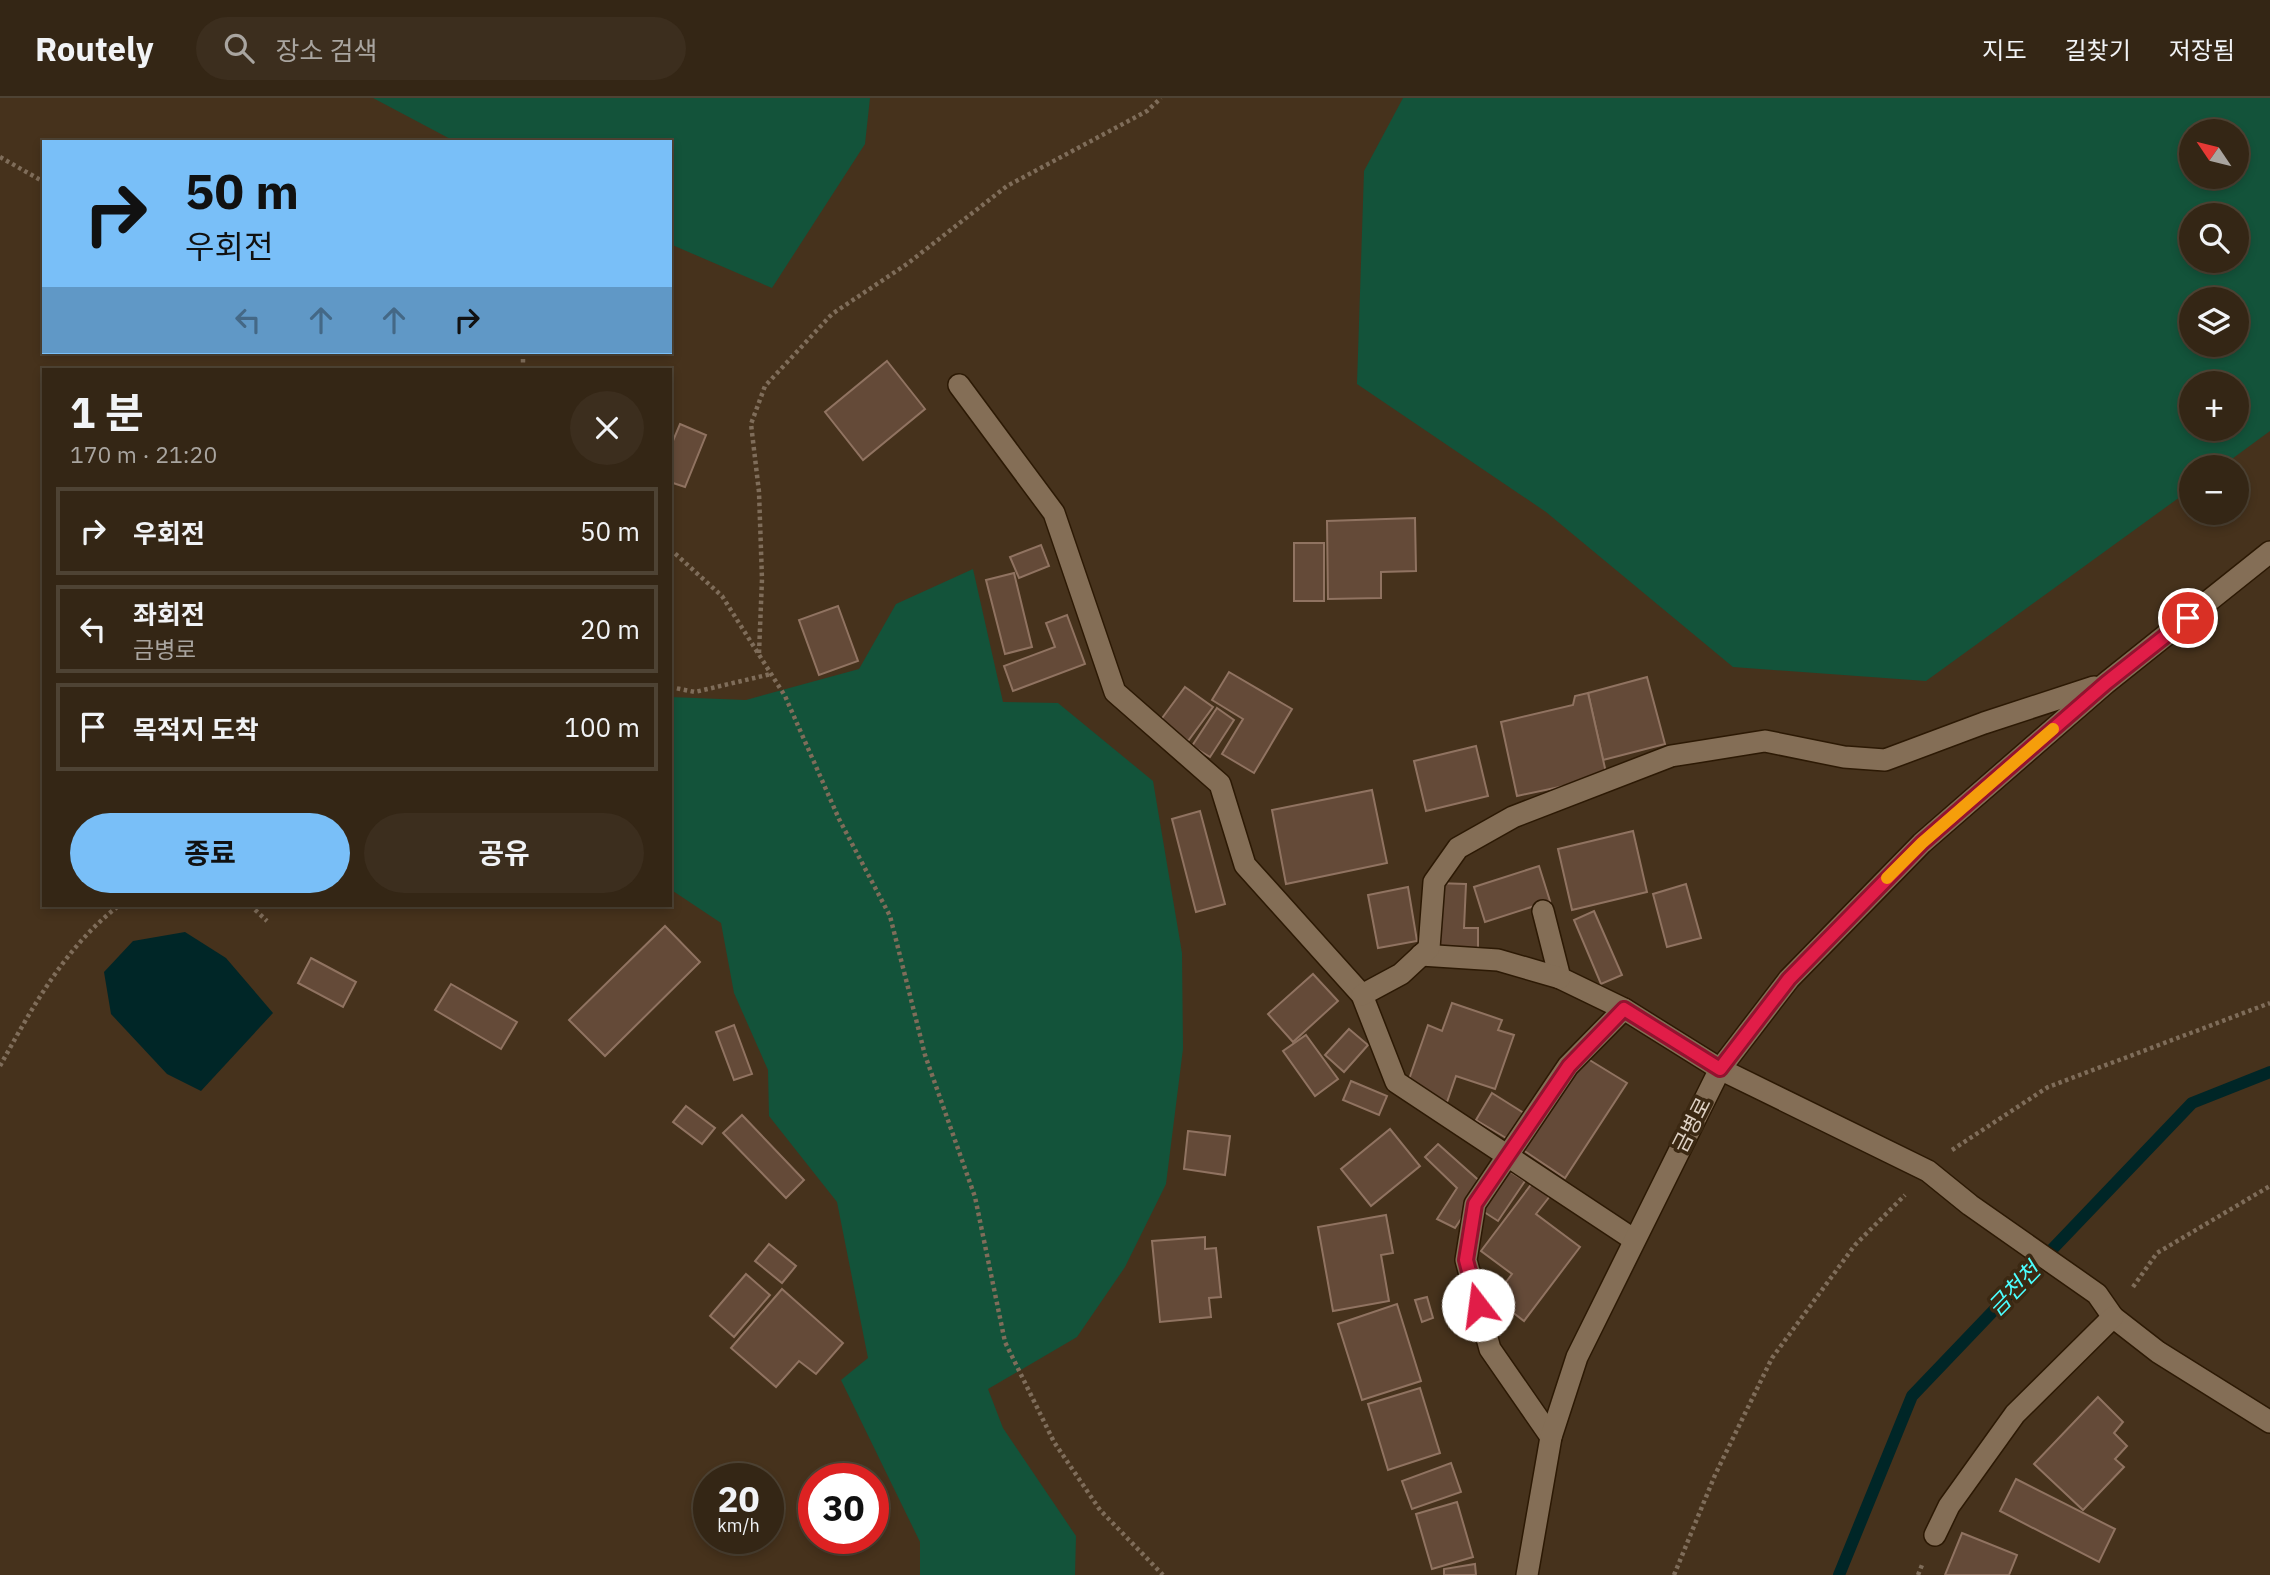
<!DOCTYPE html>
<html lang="ko">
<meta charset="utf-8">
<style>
:root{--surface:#342615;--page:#3c2e1e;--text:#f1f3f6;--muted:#a9a5a0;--line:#4e4334;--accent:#79bff8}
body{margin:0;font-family:"IBM Plex Sans","Noto Sans KR",sans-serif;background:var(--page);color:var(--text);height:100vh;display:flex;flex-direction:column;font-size:26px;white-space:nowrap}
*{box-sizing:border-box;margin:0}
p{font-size:23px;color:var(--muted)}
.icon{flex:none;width:38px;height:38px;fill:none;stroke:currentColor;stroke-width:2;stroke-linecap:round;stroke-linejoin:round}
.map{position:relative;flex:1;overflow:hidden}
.sheet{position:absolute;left:42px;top:270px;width:630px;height:539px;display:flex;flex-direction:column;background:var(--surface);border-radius:0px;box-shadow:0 4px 10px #0003,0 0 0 2px var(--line)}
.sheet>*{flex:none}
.top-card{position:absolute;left:42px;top:42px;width:630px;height:214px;border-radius:0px;box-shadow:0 4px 10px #0003,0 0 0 2px var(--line);background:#79bff8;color:#111;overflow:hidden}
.needle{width:46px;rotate:305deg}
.fabs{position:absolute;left:2179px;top:21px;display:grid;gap:14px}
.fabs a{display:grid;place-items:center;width:70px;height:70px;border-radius:50%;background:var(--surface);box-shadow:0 4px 10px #0003,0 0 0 2px var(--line);font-size:35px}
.speed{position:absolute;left:693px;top:1365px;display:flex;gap:14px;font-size:35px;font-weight:700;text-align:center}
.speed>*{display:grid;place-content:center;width:91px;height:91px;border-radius:50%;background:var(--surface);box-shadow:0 4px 10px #0003,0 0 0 2px var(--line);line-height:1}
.speed small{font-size:18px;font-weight:400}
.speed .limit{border:10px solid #d22;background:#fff;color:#111}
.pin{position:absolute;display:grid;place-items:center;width:60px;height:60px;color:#fff;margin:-30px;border:4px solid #fff;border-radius:50%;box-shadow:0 2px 7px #0007}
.me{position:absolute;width:77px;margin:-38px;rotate:345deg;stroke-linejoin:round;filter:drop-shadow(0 0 5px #0008)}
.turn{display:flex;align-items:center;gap:24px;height:147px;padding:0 28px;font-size:32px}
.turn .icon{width:91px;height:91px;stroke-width:2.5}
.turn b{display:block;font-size:49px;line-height:60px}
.lanes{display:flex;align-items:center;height:66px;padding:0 28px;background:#0003;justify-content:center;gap:35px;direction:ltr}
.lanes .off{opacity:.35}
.round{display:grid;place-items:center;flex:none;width:74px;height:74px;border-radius:37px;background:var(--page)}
.headline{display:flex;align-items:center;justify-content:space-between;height:119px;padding:0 28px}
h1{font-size:42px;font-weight:700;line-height:52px}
.action{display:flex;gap:14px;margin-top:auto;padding:14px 28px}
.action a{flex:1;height:80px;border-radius:42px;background:var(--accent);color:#111;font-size:28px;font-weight:700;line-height:80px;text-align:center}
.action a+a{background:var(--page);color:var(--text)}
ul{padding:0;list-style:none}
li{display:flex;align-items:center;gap:21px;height:88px;margin:0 14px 10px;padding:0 14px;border:4px solid var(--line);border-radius:0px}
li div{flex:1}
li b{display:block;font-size:26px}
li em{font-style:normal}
header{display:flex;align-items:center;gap:42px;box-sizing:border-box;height:98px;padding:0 35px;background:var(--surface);border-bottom:2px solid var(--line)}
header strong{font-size:33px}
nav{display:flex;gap:38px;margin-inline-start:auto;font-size:24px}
.search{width:490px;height:63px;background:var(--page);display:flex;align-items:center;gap:18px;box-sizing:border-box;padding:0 24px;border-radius:38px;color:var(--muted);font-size:26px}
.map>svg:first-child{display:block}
.green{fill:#13533a;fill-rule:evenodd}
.water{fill:#002627}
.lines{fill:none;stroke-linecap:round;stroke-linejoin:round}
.stream{stroke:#002627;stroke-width:12}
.building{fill:#644a38;stroke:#907361;stroke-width:2}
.minor-casing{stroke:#2c1904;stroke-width:24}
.path{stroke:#7f6d5a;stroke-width:4.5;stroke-dasharray:3.5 3.5;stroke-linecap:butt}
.minor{stroke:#846e56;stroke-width:21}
.route-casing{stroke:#92132f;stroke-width:18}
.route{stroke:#e11d48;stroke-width:12}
.slow{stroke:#f59e0b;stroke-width:12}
.labels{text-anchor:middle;stroke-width:7;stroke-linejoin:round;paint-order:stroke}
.street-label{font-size:21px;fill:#e0d3c6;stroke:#3b2812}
.water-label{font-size:23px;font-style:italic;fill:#4cfeff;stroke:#3b2812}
</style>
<header>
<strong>Routely</strong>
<div class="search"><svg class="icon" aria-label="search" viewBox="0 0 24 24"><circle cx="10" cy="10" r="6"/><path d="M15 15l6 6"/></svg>장소 검색</div>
<nav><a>지도</a><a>길찾기</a><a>저장됨</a></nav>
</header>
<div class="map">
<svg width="2270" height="1477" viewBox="0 0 2270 1477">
<rect width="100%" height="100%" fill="#46321c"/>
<!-- green -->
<g class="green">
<polygon points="373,0 870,0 865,46 772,190 670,146 670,44 456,44"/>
<path d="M1403 0H2270V333L2221 369H2191V391L1926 583 1733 569 1546 414 1357 286 1364 73ZM2191 33H2236V79H2191ZM2191 117H2236V163H2191ZM2191 201H2236V247H2191ZM2191 285H2236V331H2191Z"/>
<polygon points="973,471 1003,604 1058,605 1153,683 1182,855 1183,951 1166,1086 1125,1169 1077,1239 988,1291 1003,1330 1076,1438 1075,1477 920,1477 920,1444 841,1282 868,1260 837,1104 769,1018 768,972 734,895 721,825 670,791 670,599 746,602 859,571 896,506"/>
</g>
<!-- water -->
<polygon class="water" points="185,834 226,860 273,915 201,993 167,976 111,916 104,874 133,843"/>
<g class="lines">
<!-- stream -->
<polyline class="stream" points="1839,1477 1912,1298 2192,1005 2270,974"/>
</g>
<!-- building -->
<g class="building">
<polygon points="887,263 925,311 863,362 825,314"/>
<polygon points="680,326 706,337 685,389 670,384 670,350"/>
<polygon points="1415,420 1416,473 1381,474 1381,500 1328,501 1327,423"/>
<rect x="1294" y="445" width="30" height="58"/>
<polygon points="1041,447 1049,468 1019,480 1010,459"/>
<polygon points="1014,475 1032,549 1005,556 986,482"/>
<polygon points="838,508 858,563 819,577 799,522"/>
<polygon points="1067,517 1085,566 1013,593 1004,568 1055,549 1046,525"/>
<polygon points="1229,574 1292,611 1254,675 1222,656 1243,621 1212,602"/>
<polygon points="1647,579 1665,646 1603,662 1588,595"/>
<polygon points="1185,589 1213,609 1188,643 1160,623"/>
<polygon points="1588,595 1607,679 1517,698 1501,624 1573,607 1575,598"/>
<polygon points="1217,610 1234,622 1210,659 1192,648"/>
<polygon points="1476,648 1488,698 1426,713 1414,663"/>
<polygon points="1372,692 1387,765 1286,786 1272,712"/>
<polygon points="1200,713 1225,806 1196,814 1172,721"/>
<polygon points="1633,733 1647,794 1572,812 1558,751"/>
<polygon points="1539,768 1550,803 1485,824 1474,789"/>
<polygon points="1436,785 1466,786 1464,830 1478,830 1478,855 1434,854"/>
<polygon points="1686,786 1701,840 1667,849 1653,796"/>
<polygon points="1408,789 1417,843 1378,850 1368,797"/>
<polygon points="1594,813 1622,877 1601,886 1574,822"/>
<polygon points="665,828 700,864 605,958 569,922"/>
<polygon points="311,860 356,884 343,909 298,885"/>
<polygon points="1313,876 1338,903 1293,944 1268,916"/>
<polygon points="451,886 517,924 501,951 435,912"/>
<polygon points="1452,905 1502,922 1498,932 1514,937 1495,991 1456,978 1447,1004 1406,990 1428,927 1442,933"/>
<polygon points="734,927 752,976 734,982 716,934"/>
<polygon points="1349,931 1368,947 1344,974 1325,957"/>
<polygon points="1306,937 1338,981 1315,998 1283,953"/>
<polygon points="1583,958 1627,985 1565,1080 1523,1052"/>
<polygon points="1351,983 1387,998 1379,1017 1343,1002"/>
<polygon points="1492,995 1527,1017 1511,1043 1476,1022"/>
<polygon points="686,1008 715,1030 702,1046 673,1024"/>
<polygon points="742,1017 804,1082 786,1100 723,1035"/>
<polygon points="1390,1031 1420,1068 1371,1108 1341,1071"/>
<polygon points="1188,1033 1230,1038 1225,1077 1184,1071"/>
<polygon points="1438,1046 1484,1087 1455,1130 1437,1121 1457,1090 1425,1059"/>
<polygon points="1506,1071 1525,1083 1498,1123 1481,1112"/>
<polygon points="1533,1084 1550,1098 1536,1116 1580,1149 1524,1223 1494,1200 1512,1176 1481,1153"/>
<polygon points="1386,1117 1393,1155 1381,1157 1389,1203 1333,1213 1318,1129"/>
<polygon points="1205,1139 1205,1151 1216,1150 1221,1199 1209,1200 1211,1219 1160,1224 1152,1143"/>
<polygon points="769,1146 796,1168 782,1185 755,1163"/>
<polygon points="746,1176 770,1197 734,1239 710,1218"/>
<polygon points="782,1191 843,1245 816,1276 799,1263 776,1289 731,1250"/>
<polygon points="1427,1199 1433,1220 1422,1224 1415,1202"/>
<polygon points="1397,1206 1421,1283 1362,1302 1338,1226"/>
<polygon points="1420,1290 1440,1355 1388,1372 1368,1306"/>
<polygon points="2098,1299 2123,1324 2114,1335 2127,1348 2115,1361 2124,1369 2083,1412 2034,1366"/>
<polygon points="1451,1365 1461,1394 1412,1411 1402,1383"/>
<polygon points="2016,1381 2115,1431 2099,1464 2000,1413"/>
<polygon points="1457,1404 1473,1459 1432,1471 1416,1416"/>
<polygon points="1962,1435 2017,1457 2009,1477 1945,1477"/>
<polygon points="1475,1466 1476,1477 1444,1477 1444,1471"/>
</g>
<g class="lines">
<!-- minor casing -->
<g class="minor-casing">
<g id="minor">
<polyline points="959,287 1054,415 1115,594 1220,686 1245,767 1362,897 1396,984 1633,1141"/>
<polyline points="1543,813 1560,880 1624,911"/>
<polyline points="1421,857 1498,862 1560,880"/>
<polyline points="1362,897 1401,876 1429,850 1434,784 1458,750 1513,719 1671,658 1765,643 1844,659 1885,662 1984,625 2094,589"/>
<polyline points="1551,1339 1490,1251 1466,1162 1475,1106 1568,968 1624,911 1720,971 1928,1073 1970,1107 2097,1196 2113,1219 2158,1254 2270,1324"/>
<polyline points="1935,1437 1949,1408 2015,1316 2113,1219"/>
<polyline points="1527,1477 1551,1339 1577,1259 1720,971 1789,881 1922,745 2106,585 2270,454"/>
</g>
</g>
<!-- path -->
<g class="path">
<polyline points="0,59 44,84"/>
<polyline points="523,254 523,271"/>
<polyline points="670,451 722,498 785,598 839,721 890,818 925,957 975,1099 1005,1244 1054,1344 1100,1412 1163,1477"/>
<polyline points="759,555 762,481 759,394 751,326 765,288 832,216 907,166 1007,88 1147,13 1161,0"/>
<polyline points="670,589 695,594 771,576"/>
<polyline points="250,807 267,823"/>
<path d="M0 968C32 910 66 847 120 807"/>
<polyline points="1952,1052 2048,989 2270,905"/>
<polyline points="2133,1189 2157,1155 2270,1088"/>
<polyline points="1674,1477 1715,1377 1772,1260 1855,1147 1905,1097"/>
<polyline points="1918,1477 1922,1467"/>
</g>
<!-- minor -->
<use href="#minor" class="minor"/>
</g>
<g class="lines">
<!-- route casing -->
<g class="route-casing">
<polyline id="route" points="1478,1207 1466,1162 1475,1106 1569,968 1624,911 1720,971 1789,881 1922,745 2106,585 2188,520"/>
</g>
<!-- route -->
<use href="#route" class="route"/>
<!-- slow -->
<polyline class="slow" points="1887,780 1922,745 2053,631"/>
</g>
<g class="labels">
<!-- street labels -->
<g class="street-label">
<text transform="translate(1692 1027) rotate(-63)" y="7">금병로</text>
</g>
<!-- water labels -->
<g class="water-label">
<text transform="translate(2014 1191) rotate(-46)" y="8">금천천</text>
</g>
</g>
</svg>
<div class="fabs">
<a><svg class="needle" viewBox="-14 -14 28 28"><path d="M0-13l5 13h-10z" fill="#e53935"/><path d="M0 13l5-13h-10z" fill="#a9a5a0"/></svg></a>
<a><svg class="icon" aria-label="search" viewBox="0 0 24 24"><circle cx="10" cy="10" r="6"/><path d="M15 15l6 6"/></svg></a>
<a><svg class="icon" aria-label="layers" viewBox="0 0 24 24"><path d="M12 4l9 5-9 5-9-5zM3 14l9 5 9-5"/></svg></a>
<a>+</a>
<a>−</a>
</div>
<div class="speed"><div>20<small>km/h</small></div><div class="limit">30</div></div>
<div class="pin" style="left:2188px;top:520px;background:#d93025"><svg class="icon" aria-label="arrive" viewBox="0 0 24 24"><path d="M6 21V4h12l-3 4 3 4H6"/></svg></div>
<svg class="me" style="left:1478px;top:1207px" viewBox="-20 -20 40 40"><circle r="19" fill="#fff"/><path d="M0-13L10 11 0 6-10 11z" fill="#e11d48"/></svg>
<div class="top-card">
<div class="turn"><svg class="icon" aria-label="right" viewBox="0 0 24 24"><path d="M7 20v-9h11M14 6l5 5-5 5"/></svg><div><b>50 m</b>우회전</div></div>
<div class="lanes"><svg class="icon off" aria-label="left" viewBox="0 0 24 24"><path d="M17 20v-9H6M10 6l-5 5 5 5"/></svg><svg class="icon off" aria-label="ahead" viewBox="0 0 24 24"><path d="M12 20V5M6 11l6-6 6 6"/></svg><svg class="icon off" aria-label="ahead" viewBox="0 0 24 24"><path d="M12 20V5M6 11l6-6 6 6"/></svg><svg class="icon" aria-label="right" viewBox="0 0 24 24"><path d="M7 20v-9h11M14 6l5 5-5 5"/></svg></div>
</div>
<section class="sheet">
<div class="headline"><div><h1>1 분</h1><p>170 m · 21:20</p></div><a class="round"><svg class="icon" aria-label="close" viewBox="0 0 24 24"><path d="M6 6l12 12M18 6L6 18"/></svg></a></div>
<ul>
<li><svg class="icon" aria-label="right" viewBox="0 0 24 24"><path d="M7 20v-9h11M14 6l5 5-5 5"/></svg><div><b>우회전</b></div><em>50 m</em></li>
<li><svg class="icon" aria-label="left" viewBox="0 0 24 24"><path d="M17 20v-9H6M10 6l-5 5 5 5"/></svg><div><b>좌회전</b><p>금병로</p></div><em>20 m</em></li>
<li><svg class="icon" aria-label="arrive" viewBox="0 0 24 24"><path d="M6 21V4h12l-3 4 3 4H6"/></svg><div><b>목적지 도착</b></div><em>100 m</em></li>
</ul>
<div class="action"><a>종료</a><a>공유</a></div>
</section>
</div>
